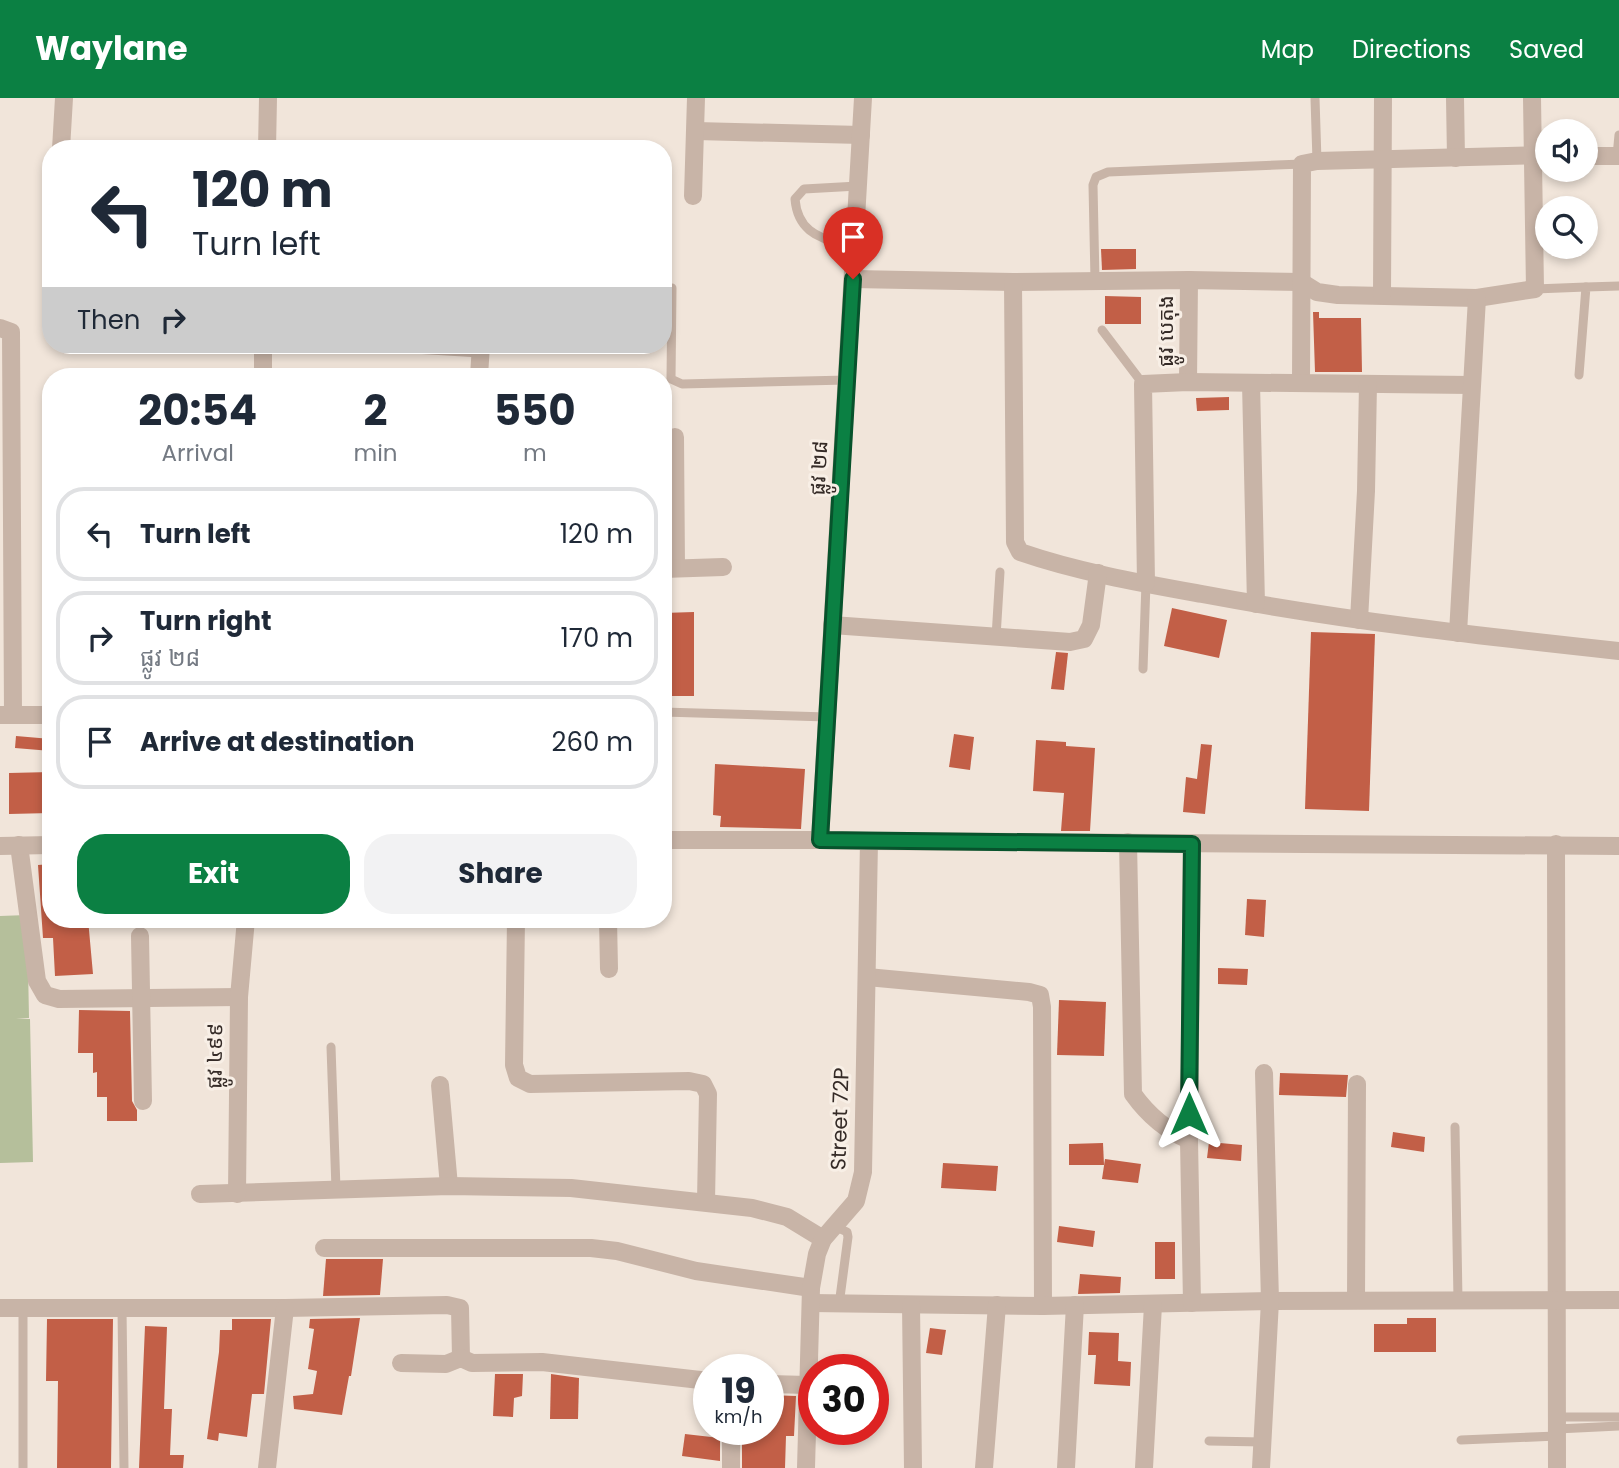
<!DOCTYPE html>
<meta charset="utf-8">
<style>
:root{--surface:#fff;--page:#f2f2f3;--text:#1f2937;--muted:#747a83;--line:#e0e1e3;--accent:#0b8043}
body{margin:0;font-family:Poppins,"Noto Sans Khmer",sans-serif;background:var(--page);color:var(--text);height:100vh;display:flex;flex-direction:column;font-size:26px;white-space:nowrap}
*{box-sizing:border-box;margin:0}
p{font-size:23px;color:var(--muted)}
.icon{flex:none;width:38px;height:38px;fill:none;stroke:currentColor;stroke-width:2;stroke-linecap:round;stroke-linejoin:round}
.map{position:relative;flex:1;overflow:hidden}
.drawer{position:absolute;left:42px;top:270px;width:630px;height:560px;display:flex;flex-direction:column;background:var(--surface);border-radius:28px;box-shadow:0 4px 10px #0003}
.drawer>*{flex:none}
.banner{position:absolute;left:42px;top:42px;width:630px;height:214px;border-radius:28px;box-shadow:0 4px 10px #0003;background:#fff;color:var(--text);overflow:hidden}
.buttons{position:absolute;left:1535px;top:21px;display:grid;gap:14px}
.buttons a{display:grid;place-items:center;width:63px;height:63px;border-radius:50%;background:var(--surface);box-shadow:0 4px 10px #0003;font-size:35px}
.speed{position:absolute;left:693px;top:1256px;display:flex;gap:14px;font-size:35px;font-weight:700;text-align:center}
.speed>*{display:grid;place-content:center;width:91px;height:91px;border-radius:50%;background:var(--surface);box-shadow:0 4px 10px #0003;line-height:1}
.speed small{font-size:18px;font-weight:400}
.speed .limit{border:10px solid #d22;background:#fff;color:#111}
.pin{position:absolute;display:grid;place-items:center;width:60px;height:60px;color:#fff;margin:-72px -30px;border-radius:50% 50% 50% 0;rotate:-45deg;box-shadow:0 0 7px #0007}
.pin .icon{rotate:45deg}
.me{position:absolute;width:77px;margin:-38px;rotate:0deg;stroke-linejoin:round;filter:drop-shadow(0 0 5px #0008)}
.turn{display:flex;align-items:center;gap:24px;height:147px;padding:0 35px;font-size:32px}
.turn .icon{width:91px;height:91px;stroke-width:2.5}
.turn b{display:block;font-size:49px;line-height:60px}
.then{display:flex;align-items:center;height:66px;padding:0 35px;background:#0003;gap:14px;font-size:26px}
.eta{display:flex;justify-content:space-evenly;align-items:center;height:119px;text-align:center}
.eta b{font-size:42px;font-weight:700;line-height:49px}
.button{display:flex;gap:14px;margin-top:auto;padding:14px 35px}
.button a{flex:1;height:80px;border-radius:28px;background:var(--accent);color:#fff;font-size:28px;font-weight:700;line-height:80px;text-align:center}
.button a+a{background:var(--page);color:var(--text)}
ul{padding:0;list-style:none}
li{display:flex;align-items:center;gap:21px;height:94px;margin:0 14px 10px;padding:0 21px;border:4px solid var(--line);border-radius:28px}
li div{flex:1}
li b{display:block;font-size:26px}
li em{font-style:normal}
header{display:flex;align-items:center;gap:42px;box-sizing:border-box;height:98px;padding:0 35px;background:var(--accent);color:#fff}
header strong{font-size:33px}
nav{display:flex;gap:38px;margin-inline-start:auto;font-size:24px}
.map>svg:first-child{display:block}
.green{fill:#b5bf9b}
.building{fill:#c25f47}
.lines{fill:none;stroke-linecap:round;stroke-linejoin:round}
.service{stroke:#c8b4a7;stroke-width:9}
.minor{stroke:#c8b4a7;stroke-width:18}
.tertiary{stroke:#c8b4a7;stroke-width:18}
.route-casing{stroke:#07532c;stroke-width:18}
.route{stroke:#0b8043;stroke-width:12}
.labels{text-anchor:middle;stroke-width:6;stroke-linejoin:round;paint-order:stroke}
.street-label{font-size:21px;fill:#352b27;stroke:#f8efe6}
</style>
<header>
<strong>Waylane</strong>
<nav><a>Map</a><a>Directions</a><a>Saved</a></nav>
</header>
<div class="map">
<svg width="1619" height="1370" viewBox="0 0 1619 1370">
<rect width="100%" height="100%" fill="#f1e5da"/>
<!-- green -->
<polygon class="green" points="27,817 29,920 16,921 30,921 33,1064 0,1065 0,818"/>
<!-- building -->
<g class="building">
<polygon points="1101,151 1136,151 1136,171 1102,172"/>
<polygon points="1105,198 1141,199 1141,226 1105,226"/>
<polygon points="1313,214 1319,214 1319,220 1361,220 1362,274 1315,274"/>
<polygon points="1229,299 1229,312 1197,313 1196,300"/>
<polygon points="1172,510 1227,522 1219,560 1164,548"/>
<polygon points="694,514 694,598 663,598 663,515"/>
<polygon points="1311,534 1375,536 1369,713 1305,711"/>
<polygon points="1056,554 1068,555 1064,592 1051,591"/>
<polygon points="954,636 974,639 970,672 949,669"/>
<polygon points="16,638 51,641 51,653 15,650"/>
<polygon points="1036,642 1066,644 1066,648 1095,650 1090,733 1061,733 1064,695 1033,693"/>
<polygon points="1201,646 1212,647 1205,716 1183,714 1186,679 1197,681"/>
<polygon points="715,666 805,671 801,731 720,729 721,718 713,717"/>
<polygon points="51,674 51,715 9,716 9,675"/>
<polygon points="51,766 51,821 88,821 93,876 55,878 53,840 43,840 38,767"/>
<polygon points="1247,801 1266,802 1264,839 1245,837"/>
<polygon points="1218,870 1248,871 1247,887 1218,886"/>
<polygon points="1059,902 1106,904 1104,958 1057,957"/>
<polygon points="79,912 130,913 132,1003 137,1012 137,1023 107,1023 107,999 97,999 97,974 93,975 93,955 78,955"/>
<polygon points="1280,975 1348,977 1346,999 1279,997"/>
<polygon points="1393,1034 1425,1039 1424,1054 1391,1049"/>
<polygon points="1209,1044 1242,1047 1241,1063 1207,1060"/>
<polygon points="1103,1045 1104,1067 1069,1067 1069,1046"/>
<polygon points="1105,1061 1141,1066 1138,1085 1102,1081"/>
<polygon points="943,1065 998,1068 996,1093 941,1090"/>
<polygon points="1059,1128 1095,1133 1093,1149 1057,1144"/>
<rect x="1155" y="1144" width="20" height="37"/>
<polygon points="326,1161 383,1161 380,1197 323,1198"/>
<polygon points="1080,1176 1121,1179 1120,1195 1078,1196"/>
<polygon points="360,1220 351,1278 349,1278 342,1317 294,1311 293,1298 313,1296 317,1273 308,1271 314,1231 309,1230 310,1221"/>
<polygon points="1407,1220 1436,1220 1436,1254 1374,1254 1374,1226 1407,1226"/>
<polygon points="47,1221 113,1221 111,1370 57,1370 58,1283 46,1283"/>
<polygon points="232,1221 271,1221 264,1296 252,1296 247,1339 219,1335 218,1343 207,1341 219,1254 220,1232 232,1232"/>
<polygon points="145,1228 167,1229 164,1311 172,1311 170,1357 184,1357 183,1370 139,1370"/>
<polygon points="930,1230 946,1232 942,1257 926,1255"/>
<polygon points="1089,1234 1119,1235 1118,1263 1131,1264 1130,1288 1094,1286 1096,1257 1088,1257"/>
<polygon points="495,1276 523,1276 522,1298 514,1300 513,1319 493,1318"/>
<polygon points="551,1276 579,1280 578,1321 550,1321"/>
<polygon points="768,1297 796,1298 794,1338 786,1338 785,1370 742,1370 742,1332 768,1332"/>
<polygon points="685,1336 720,1340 720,1363 682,1358"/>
</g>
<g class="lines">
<!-- service -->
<g class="service">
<polyline points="1315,0 1317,63"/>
<polyline points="1617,58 1619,37"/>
<path d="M855 152C825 140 798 138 795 101L804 91 858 88"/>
<polyline points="1095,182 1093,87 1096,79 1108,74 1302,66"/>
<polyline points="672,190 671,281 682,286 847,282"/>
<polyline points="1535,191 1586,189"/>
<polyline points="1102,232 1143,286"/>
<polyline points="364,248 480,255"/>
<polyline points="1579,277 1586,189 1619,188"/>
<polyline points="996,539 1000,474"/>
<polyline points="1143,571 1146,485"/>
<polyline points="663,614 827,619"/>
<polyline points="331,949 336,1091"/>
<polyline points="1455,1029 1458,1202"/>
<polyline points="834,1128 847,1134 848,1139 839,1207"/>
<polyline points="23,1210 23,1370"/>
<polyline points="122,1210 124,1370"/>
<polyline points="1557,1319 1619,1319"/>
<polyline points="1557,1331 1619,1328"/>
<polyline points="1461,1342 1557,1338"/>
<polyline points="1209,1343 1263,1344"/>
</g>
<!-- minor -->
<g class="minor">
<polyline points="1455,0 1456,60"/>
<polyline points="696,33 861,37"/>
<polyline points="61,51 64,0"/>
<polyline points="267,51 268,0"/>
<polyline points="1586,58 1619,58"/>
<polyline points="693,98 696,0"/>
<polyline points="853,181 1013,184 1189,182 1301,184 1317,194 1338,197 1477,200 1535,191 1532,0"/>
<path d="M1013 184 1015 444 1020 454C1078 474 1141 485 1202 496 1340 522 1479 538 1619 553"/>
<polyline points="1382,197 1383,0"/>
<polyline points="0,230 11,234 13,617"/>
<polyline points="263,278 263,247"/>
<polyline points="479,278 481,247"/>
<polyline points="1188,284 1189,182"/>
<polyline points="1251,285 1256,506"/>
<polyline points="1301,285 1302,66 1317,63 1547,57"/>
<polyline points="675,339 676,470"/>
<polyline points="663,471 723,469"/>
<polyline points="1146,485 1143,286 1188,284 1471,287"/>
<polyline points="1359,522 1366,393 1368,286"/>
<polyline points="832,527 1070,544 1084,541 1091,527 1098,475"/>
<polyline points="1458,535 1477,200"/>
<polyline points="0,617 51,617"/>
<polyline points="663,742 820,742"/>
<polyline points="869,743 1619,748"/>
<path d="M1128 744 1133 996C1148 1017 1165 1032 1189 1042"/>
<polyline points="1556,746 1557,1370"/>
<polyline points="19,747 37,883 45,897 59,901 239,899"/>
<polyline points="0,748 51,747"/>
<polyline points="516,821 514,967 518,980 530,986 689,983 703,986 708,996 706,1103"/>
<polyline points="608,821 609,871"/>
<polyline points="140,838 143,1003"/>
<polyline points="867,879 1029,894 1040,897 1042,909 1043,1208"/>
<polyline points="440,987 449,1088"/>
<polyline points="200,1096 449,1088 571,1090 752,1110 787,1119 823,1141"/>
<polyline points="237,1096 239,899 246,821"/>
<polyline points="324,1150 591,1150 617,1153 696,1173 811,1190"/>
<polyline points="1356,1202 1357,986"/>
<polyline points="811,1205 1043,1208 1270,1203 1619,1202"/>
<polyline points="1192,1205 1189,1042 1192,746"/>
<polyline points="911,1207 913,1370"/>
<polyline points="0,1210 285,1210 447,1207 460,1210 461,1260"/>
<polyline points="401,1265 446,1266 461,1260 472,1265 542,1264 709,1283"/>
<polyline points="768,1286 808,1287"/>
<polyline points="267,1370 285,1210"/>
<polyline points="731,1370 731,1332"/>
<polyline points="984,1370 997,1207"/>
<polyline points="1066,1370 1075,1207"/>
<polyline points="1144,1370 1153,1207"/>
<polyline points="1261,1370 1270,1203 1264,975"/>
</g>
<!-- tertiary -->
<polyline class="tertiary" points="806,1370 811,1190 817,1156 823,1141 856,1103 863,1074 869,743 820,742 863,0"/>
</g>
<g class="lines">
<!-- route casing -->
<g class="route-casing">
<polyline id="route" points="853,181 820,742 1192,746 1189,1016"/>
</g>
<!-- route -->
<use href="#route" class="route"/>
</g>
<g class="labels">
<!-- street labels -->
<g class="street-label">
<text transform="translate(1166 233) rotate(-90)" y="7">ផ្លូវ បេតុង</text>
<text transform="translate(819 370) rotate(-87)" y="7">ផ្លូវ ២៨</text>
<text transform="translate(215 958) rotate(-89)" y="7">ផ្លូវ ៤៩៩</text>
<text transform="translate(840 1021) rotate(-88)" y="7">Street 72P</text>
</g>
</g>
</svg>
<div class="buttons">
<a><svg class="icon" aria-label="sound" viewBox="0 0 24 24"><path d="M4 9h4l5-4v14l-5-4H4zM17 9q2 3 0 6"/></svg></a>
<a><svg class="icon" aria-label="search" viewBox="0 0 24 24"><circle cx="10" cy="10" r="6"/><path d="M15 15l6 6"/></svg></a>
</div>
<div class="speed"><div>19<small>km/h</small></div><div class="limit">30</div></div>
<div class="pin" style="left:853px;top:181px;background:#d93025"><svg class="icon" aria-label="arrive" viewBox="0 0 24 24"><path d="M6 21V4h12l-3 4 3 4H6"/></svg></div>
<svg class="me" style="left:1189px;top:1016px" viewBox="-20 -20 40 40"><path d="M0-17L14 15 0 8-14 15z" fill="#0b8043" stroke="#fff" stroke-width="4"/></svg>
<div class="banner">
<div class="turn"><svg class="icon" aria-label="left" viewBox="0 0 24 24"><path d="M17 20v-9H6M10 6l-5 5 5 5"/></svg><div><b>120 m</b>Turn left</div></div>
<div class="then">Then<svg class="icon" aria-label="right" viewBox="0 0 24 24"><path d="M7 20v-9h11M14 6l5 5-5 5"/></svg></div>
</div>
<section class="drawer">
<div class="eta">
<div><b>20:54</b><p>Arrival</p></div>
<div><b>2</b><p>min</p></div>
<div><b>550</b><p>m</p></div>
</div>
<ul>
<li><svg class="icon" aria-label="left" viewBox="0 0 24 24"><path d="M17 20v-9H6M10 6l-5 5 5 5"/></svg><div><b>Turn left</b></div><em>120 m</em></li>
<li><svg class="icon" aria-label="right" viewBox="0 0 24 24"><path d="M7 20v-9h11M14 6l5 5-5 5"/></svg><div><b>Turn right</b><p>ផ្លូវ ២៨</p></div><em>170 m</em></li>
<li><svg class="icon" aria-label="arrive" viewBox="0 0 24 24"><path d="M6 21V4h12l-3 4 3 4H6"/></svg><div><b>Arrive at destination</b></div><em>260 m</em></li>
</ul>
<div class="button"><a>Exit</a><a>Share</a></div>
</section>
</div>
